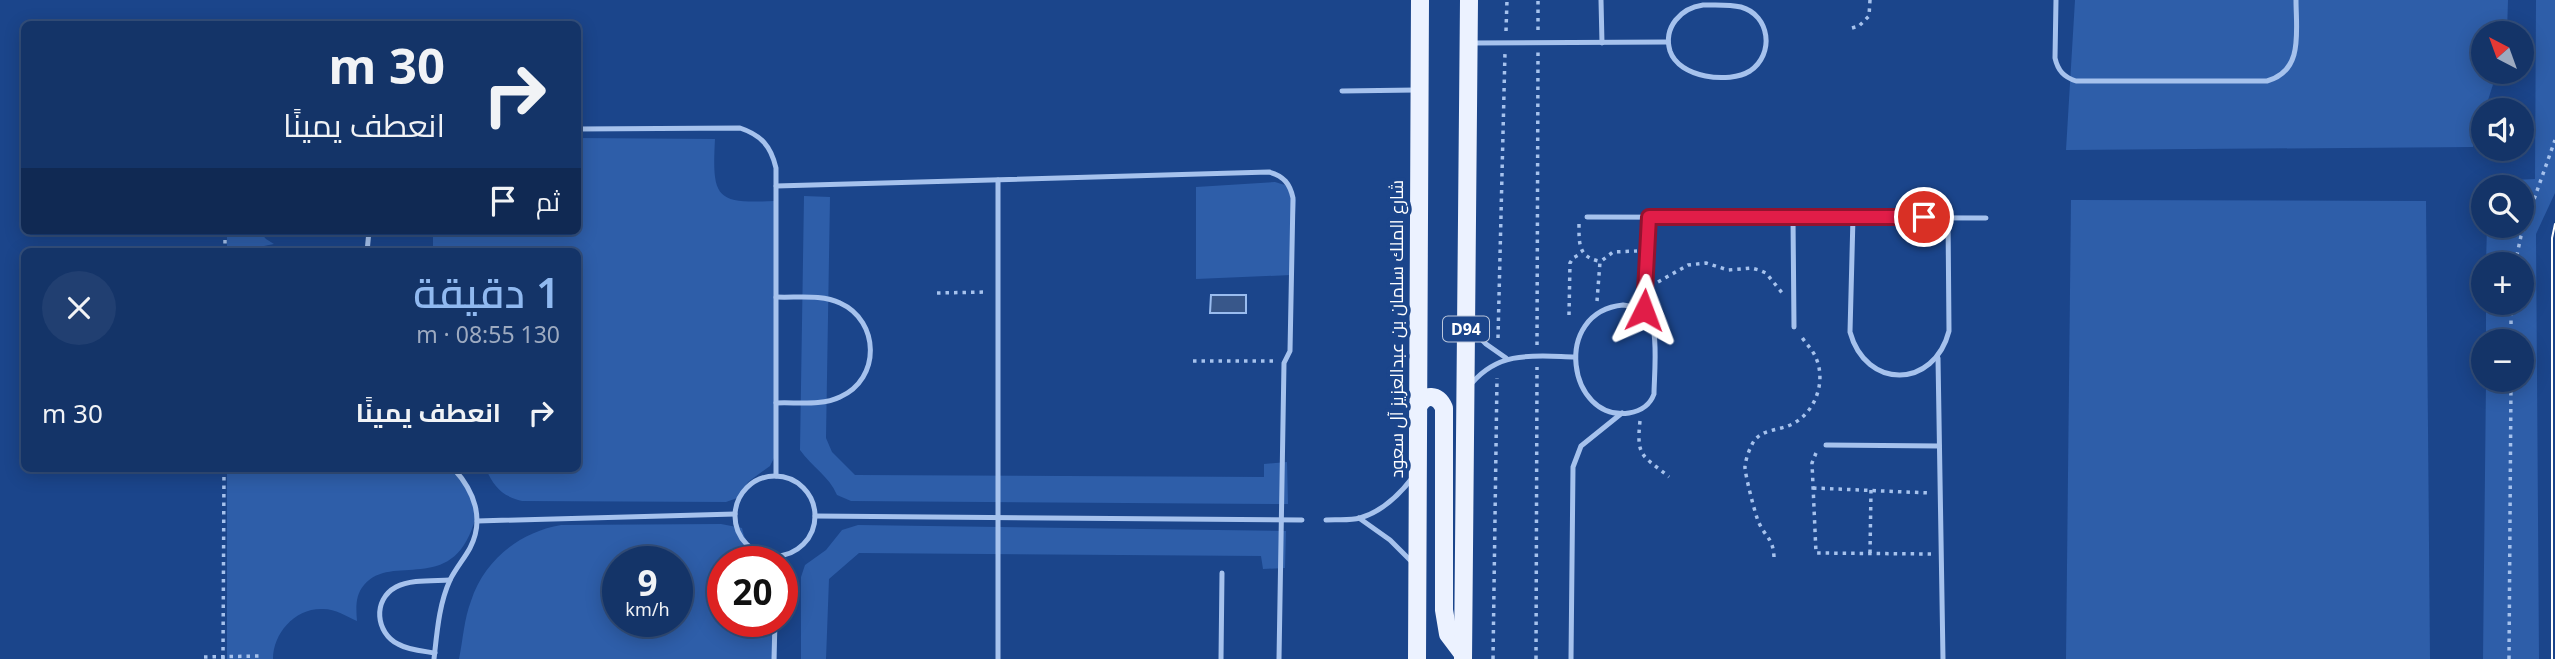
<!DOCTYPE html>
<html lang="ar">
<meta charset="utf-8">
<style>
:root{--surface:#143468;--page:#213f71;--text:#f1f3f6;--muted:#9daac0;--line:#334f7c;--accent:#90b9f0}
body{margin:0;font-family:"Noto Sans",Cairo,sans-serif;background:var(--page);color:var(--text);direction:rtl;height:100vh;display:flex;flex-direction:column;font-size:26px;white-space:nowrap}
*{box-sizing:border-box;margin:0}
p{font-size:23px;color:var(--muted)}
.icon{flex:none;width:38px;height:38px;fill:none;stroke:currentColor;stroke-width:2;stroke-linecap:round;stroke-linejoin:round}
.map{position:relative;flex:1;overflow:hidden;direction:ltr}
.sheet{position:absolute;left:21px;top:248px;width:560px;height:224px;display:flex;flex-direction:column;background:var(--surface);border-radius:10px;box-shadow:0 4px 18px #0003,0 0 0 2px var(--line);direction:rtl}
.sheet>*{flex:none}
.hud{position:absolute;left:21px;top:21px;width:560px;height:214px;border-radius:10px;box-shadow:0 4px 18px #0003,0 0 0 2px var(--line);direction:rtl;background:#143468;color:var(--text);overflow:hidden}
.needle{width:46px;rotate:319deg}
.controls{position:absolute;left:2471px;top:21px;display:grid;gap:14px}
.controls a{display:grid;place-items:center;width:63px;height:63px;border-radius:50%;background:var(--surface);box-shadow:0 4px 18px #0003,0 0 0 2px var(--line);font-size:35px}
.speed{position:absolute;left:602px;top:546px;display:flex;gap:14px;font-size:35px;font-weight:700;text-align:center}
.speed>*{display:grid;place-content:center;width:91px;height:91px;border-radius:50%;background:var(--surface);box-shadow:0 4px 18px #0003,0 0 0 2px var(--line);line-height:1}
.speed small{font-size:18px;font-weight:400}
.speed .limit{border:10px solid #d22;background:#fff;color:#111}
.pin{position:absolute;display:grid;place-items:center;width:60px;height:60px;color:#fff;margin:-30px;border:4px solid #fff;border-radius:50%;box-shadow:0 2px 7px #0007}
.me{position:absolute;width:77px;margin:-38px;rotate:3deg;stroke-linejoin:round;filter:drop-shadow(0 0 5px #0008)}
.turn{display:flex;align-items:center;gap:24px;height:147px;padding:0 21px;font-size:32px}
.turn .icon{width:91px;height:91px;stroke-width:2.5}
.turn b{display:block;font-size:49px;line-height:60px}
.then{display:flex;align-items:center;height:66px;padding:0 21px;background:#0003;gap:14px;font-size:26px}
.round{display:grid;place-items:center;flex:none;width:74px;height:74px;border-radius:37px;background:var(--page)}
.summary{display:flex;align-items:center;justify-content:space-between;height:119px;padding:0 21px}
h1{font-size:42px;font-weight:600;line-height:52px;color:var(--accent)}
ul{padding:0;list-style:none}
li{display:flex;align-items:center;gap:21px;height:91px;padding:0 21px}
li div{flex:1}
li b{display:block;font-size:26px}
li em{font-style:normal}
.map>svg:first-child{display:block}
.green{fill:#2e5ea9;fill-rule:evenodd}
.water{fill:#38578a;stroke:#99bcef;stroke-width:2}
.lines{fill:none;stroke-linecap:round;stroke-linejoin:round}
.path{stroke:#a6c2ed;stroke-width:3.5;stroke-dasharray:3.5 5;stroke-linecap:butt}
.service{stroke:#a6c2ed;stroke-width:5}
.primary{stroke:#ecf2ff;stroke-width:18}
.tram{stroke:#fff;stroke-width:2}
.route-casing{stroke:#92132f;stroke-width:18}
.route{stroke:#e11d48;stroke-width:12}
.labels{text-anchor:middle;stroke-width:7;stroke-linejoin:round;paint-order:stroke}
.shield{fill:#1b458b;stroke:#bbc7dc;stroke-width:2}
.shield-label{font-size:16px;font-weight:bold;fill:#fff}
.street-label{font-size:18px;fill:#fff;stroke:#1b458b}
</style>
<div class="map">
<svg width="2555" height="659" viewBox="0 0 2555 659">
<rect width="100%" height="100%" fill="#1b458b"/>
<!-- green -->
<g class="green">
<polygon points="2075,0 2508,0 2507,33 2483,33 2483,72 2497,72 2473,147 2066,150"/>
<polygon points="2536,0 2555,0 2555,193 2536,234 2539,659 2483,659 2486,380 2522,380 2522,341 2486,341 2486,303 2522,303 2522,264 2486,264 2487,226 2522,226 2522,187 2487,187 2487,181 2535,179"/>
<path d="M578 138 715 139C712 197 715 204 774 201L776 454 770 466 748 482 740 497 726 502 522 501C502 496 494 487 486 469H578V252H433V235L404 234 401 231H578Z"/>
<polygon points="1275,182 1285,185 1296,200 1291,275 1196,279 1196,187"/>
<path d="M804 196 830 197 826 438 832 452 855 475 1264 477V464L1287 462 1288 504 851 501 837 495C829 476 812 467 800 450Z"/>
<polygon points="2071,200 2426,201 2430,659 2066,659"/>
<polygon points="227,231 259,231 266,239 274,244 264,246 275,252 227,252"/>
<path d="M227 469H456C469 483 480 503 474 523 451 596 392 552 364 585 355 595 356 609 357 621 346 616 334 608 321 609 294 609 273 634 273 659H227Z"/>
<path d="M721 524 742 528C745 544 754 552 770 558L772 562H723V621H777V659H459C463 640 464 619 471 601 484 560 520 532 561 525ZM618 562H677V621H618Z"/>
<polygon points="858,525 1286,531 1285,568 1263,569 1261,556 859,553 829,579 826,659 801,659 801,577 805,565 826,550 842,530"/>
</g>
<!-- water -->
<polygon class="water" points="1211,295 1246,295 1246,313 1210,313"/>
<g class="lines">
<!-- path -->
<g class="path">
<polyline points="1852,28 1859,26 1869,16 1870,0"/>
<polyline points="1538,30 1538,0"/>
<polyline points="1506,31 1507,0"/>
<path d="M1579 224C1579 243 1578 257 1599 261"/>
<polyline points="225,252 225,231"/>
<polyline points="2515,264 2521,236 2555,140"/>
<polyline points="1658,282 1688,265 1706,263 1728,270 1751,268 1759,270 1766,273 1783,294"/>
<polyline points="937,293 988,292"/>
<polyline points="1597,301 1600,262 1613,252 1637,251"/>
<polyline points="1569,315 1570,263 1573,258 1582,253"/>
<polyline points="1498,338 1505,52"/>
<polyline points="2511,341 2511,303"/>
<polyline points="1537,345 1538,52"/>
<polyline points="1193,361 1275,361"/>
<path d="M1640 421C1636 458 1643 455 1669 477"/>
<polyline points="1816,453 1812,463 1816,553 1931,554"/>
<polyline points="1813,488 1930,493"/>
<polyline points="1870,553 1871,490"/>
<path d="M1774 557C1773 538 1766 538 1759 523 1756 518 1744 471 1745 466 1746 458 1750 447 1754 441 1762 430 1777 430 1788 426 1814 416 1827 383 1816 358 1813 350 1806 344 1801 336"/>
<polyline points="204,657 260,656"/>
<polyline points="223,659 224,469"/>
<polyline points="1493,659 1497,378"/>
<polyline points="1536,659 1537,367"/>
<polyline points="2509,659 2511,380"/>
</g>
<!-- service -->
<g class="service">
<polyline points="1601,0 1602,43"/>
<path d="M2056 0 2055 58C2058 71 2064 77 2076 81H2267C2304 71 2296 31 2296 0"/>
<path d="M1703 5C1715 5 1729 4 1741 7 1770 15 1775 54 1750 71 1729 84 1679 78 1670 51 1663 27 1681 8 1703 5Z"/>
<polyline points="1472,43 1668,42"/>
<polyline points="1342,91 1416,90"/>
<path d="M578 129 740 128C761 135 771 146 776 168V476"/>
<polyline points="998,180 998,659"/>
<path d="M776 186 1269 172C1284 176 1290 184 1293 198L1290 351 1284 363 1279 659"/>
<polyline points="1587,217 1986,218"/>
<polyline points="1793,217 1794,327"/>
<path d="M1853 217 1850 332C1866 390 1934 389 1949 331L1948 217"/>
<polyline points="367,252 369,231"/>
<path d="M1623 305C1630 306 1639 307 1645 311 1660 322 1654 376 1654 394 1650 405 1641 411 1629 413 1568 422 1551 312 1623 305Z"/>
<polyline points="1644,310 1649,217"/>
<polyline points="1471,329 1486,344 1506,358"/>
<polyline points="1938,358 1943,659"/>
<path d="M1472 383C1500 350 1535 356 1575 357"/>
<path d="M776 403C796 402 822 406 840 397 881 379 880 321 840 303 822 294 796 298 776 297"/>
<polyline points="1826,445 1939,446"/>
<circle cx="775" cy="516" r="40"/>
<polyline points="815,516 1302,520"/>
<polyline points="1359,518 1390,540 1413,563"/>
<path d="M1326 520C1336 519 1349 521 1360 518 1381 512 1400 494 1413 477"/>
<polyline points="477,521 735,514"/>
<path d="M435 653C423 651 408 650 398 644 376 633 372 600 396 587 411 579 434 581 450 580"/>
<path d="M434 659C437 632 439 604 450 580 456 568 464 559 470 548 485 519 474 491 454 469"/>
<polyline points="774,659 775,621"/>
<polyline points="1221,659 1222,573"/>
<polyline points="1571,659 1573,467 1581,446 1622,413"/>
</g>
<!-- primary -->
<g class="primary">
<path d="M1418 407C1425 393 1438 394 1444 408V610L1448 634 1463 654"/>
<polyline points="1417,659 1420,0"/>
<polyline points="1463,659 1469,0"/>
</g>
<!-- tram -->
<polyline class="tram" points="2552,659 2552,238 2555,224"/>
</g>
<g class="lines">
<!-- route casing -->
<g class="route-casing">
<polyline id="route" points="1644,310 1649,217 1924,217"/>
</g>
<!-- route -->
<use href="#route" class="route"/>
</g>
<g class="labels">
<!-- shield labels -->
<rect class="shield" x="1443" y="316.5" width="46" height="25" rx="5"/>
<g class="shield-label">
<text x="1466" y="335">D94</text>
</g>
<!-- street labels -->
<g class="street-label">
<text transform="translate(1397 329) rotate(-90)" y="6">شارع الملك سلمان بن عبدالعزيز آل سعود</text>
</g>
</g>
</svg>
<div class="controls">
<a><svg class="needle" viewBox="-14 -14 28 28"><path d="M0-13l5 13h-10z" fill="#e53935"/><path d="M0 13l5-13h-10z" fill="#9daac0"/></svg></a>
<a><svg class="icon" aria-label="sound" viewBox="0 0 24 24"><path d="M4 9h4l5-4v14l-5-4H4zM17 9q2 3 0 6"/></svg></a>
<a><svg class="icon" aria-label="search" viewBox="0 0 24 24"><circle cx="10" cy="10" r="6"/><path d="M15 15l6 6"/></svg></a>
<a>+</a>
<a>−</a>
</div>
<div class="speed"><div>9<small>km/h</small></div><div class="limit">20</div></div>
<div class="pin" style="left:1924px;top:217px;background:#d93025"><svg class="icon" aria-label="arrive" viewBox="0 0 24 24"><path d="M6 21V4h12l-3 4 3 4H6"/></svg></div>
<svg class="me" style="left:1644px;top:310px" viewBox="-20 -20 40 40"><path d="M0-17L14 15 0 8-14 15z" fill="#e11d48" stroke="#fff" stroke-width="4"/></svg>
<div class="hud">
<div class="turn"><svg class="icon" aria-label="right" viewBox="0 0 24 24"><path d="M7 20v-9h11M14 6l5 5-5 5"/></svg><div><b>30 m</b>انعطف يمينًا</div></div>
<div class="then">ثم<svg class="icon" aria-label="arrive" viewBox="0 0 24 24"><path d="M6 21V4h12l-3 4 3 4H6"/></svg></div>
</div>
<section class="sheet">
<div class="summary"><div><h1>1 دقيقة</h1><p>130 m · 08:55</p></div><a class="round"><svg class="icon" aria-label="close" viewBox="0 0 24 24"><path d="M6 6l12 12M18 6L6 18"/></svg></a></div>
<ul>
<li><svg class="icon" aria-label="right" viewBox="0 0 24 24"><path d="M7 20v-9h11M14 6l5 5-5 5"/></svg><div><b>انعطف يمينًا</b></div><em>30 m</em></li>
</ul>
</section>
</div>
